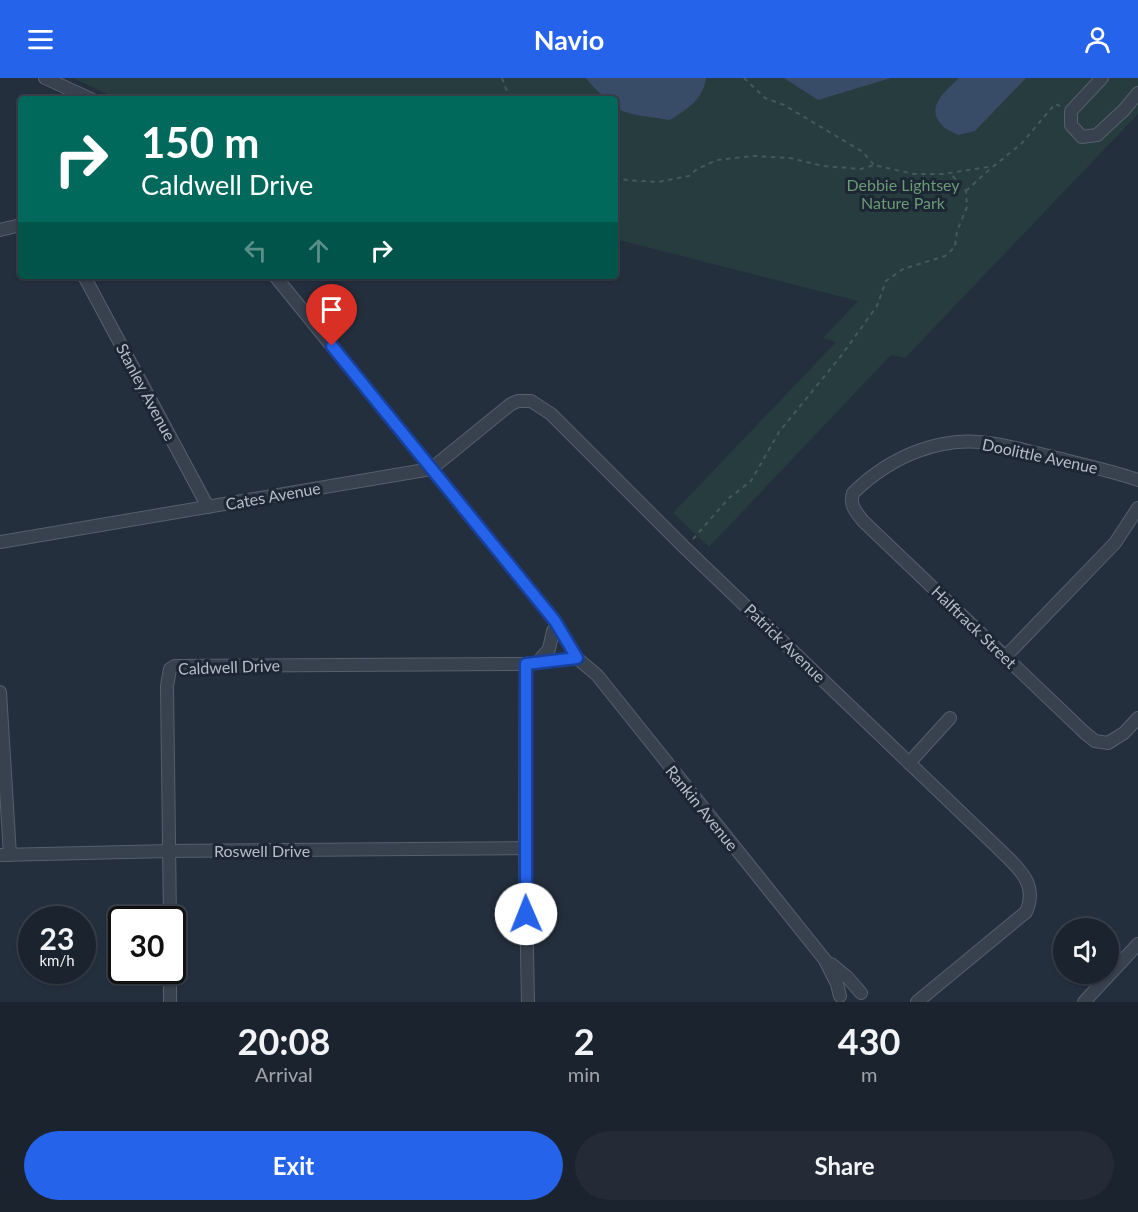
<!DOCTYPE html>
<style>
:root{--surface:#1b232e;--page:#242b36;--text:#f1f3f6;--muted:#a0a4aa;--line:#39404a;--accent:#2563eb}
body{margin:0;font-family:Lato,sans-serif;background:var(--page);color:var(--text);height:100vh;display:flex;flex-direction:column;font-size:22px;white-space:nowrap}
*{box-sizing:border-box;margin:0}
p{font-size:20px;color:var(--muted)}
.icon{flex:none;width:33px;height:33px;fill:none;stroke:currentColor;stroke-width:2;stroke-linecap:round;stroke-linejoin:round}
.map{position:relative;height:924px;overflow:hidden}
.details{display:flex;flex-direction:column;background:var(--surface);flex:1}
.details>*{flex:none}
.hud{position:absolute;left:18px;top:18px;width:600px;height:183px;border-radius:6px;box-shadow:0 2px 4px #0004,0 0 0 2px var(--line);background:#00695c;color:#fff;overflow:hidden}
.tools{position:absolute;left:1053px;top:840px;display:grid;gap:12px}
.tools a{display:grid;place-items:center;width:66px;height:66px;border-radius:50%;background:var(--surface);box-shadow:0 2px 4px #0004,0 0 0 2px var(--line);font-size:30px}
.speed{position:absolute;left:18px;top:828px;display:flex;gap:12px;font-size:30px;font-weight:700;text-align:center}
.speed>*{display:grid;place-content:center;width:78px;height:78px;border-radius:50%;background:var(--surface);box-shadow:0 2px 4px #0004,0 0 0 2px var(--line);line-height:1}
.speed small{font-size:15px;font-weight:400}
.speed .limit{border:3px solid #111;border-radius:9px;background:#fff;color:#111}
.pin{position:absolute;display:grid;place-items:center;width:51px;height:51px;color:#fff;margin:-62px -26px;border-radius:50% 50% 50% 0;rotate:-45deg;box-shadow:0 0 6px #0007}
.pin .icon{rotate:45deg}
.me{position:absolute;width:66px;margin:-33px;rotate:359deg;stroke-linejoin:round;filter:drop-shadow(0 0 4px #0008)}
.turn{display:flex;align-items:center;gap:21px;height:126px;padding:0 24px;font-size:27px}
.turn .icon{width:78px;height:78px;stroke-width:2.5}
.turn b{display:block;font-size:42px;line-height:51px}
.lanes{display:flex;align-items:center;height:57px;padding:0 24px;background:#0003;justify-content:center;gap:30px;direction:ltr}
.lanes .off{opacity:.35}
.eta{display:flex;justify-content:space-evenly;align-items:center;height:102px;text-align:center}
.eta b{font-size:36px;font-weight:700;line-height:42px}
.primary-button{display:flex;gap:12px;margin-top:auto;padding:12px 24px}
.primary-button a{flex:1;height:69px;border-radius:36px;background:var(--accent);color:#fff;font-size:24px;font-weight:700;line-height:69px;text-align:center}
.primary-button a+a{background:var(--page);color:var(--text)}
header{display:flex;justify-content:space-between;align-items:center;height:78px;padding:0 24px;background:var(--accent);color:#fff;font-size:27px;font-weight:700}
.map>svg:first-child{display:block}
.green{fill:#263c3f}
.water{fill:#394c67}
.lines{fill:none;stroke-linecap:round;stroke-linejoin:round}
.minor-casing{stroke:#565f6c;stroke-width:14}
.path{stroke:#44595c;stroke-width:2;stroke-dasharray:4.5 4.5;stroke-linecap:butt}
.minor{stroke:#38414e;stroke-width:12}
.route-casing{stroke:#184099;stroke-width:15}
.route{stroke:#2563eb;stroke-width:10}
.labels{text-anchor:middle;stroke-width:6;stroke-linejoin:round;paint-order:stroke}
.park-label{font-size:16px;fill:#6b9a76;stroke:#1d2633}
.street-label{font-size:16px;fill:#b4bcc9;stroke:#1d2633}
</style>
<header><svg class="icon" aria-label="menu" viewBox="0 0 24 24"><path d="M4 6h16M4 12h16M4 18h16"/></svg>Navio<svg class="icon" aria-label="person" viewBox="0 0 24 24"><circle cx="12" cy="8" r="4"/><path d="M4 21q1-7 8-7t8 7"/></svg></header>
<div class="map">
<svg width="1138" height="924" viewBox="0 0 1138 924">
<rect width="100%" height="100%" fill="#242f3e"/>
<!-- green -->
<polygon class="green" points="73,0 1138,0 1138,36 905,280 891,277 709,469 673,435 836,264 823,260 858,223 615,161 615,21 118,21"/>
<!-- water -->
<g class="water">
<path d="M586 0H706C703 22 687 31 670 42L636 37 622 33 615 27V21C603 21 593 9 586 0Z"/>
<polygon points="784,0 891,0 818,22"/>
<path d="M959 0H1026L975 53 958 57C953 54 944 51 941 46 925 28 947 12 959 0Z"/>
</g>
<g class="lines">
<!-- minor casing -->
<g class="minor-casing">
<g id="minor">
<polyline points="45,0 91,21"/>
<polyline points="1102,0 1071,33 1071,47 1082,59 1097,57 1124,32 1138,15"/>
<polyline points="0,152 21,147"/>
<polyline points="84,198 208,429"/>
<polyline points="275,198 555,543 577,580"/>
<path d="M1138 402C1109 392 1079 386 1049 378 1031 374 1013 369 995 366 942 356 891 378 853 415 849 427 856 434 863 443L1085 655 1095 663 1108 665 1124 655 1138 640"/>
<path d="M0 464 431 391 511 326 518 323H531L551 336 685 470 999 771C1017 789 1039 805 1026 834L917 924"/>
<polyline points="572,576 597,597 825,882 837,906 840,918"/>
<polyline points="1005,579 1115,465 1138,430"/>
<polyline points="538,584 549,571 553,553"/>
<polyline points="526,586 525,770 528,924"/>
<polyline points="0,614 10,777"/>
<polyline points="909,685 950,640"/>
<polyline points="0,777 169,773 525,770"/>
<polyline points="170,842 167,608 170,591 175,588 526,586 577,580"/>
<polyline points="831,886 848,900 861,915"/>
<polyline points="170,892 170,924"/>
<polyline points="1084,924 1138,866"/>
</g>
</g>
<!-- path -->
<g class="path">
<polyline points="502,0 506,11 514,21"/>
<polyline points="744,0 765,20 784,27 863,74 874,87"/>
<polyline points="615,98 626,102 658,104 689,98 697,91 717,82 754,78 790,80 823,88 861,91 874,87 914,96 943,96 994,88 1022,65 1055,26 1060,28"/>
<polyline points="966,113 992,89"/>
<polyline points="693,461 729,420 751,403 779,354 841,278 877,228 886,203 903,191 945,178 955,169 957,153 967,129 966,113 950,95"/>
</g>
<!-- minor -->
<use href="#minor" class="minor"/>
</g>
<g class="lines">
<!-- route casing -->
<g class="route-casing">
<polyline id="route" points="332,268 555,543 577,580 526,586 526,836"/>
</g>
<!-- route -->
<use href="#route" class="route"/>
</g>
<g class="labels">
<!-- park labels -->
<g class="park-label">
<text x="903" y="113">Debbie Lightsey<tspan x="903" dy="18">Nature Park</tspan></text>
</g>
<!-- street labels -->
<g class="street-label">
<text transform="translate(146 314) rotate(62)" y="6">Stanley Avenue</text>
<text transform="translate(1040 378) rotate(12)" y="6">Doolittle Avenue</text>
<text transform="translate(273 418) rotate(-10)" y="6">Cates Avenue</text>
<text transform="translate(974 549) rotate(44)" y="6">Halftrack Street</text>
<text transform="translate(785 565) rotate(44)" y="6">Patrick Avenue</text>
<text transform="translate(229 589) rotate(-2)" y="6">Caldwell Drive</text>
<text transform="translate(702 730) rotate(51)" y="6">Rankin Avenue</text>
<text x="262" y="779">Roswell Drive</text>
</g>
</g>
</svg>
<div class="tools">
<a><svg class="icon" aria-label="sound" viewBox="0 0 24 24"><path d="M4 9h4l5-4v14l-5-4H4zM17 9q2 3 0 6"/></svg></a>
</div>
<div class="speed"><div>23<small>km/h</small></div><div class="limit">30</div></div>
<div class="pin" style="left:332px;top:268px;background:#d93025"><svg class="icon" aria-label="arrive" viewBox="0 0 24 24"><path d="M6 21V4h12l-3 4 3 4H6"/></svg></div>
<svg class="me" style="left:526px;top:836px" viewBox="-20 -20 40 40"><circle r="19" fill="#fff"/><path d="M0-13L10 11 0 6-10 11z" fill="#2563eb"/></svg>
<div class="hud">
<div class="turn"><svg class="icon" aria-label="right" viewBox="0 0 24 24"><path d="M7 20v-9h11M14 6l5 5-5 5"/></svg><div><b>150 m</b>Caldwell Drive</div></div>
<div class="lanes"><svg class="icon off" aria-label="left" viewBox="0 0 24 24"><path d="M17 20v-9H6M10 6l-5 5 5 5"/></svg><svg class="icon off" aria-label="ahead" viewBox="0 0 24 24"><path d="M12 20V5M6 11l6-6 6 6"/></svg><svg class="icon" aria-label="right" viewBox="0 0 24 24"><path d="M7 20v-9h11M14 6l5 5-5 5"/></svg></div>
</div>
</div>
<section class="details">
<div class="eta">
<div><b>20:08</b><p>Arrival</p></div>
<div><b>2</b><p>min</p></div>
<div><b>430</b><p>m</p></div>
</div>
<div class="primary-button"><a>Exit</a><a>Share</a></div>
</section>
